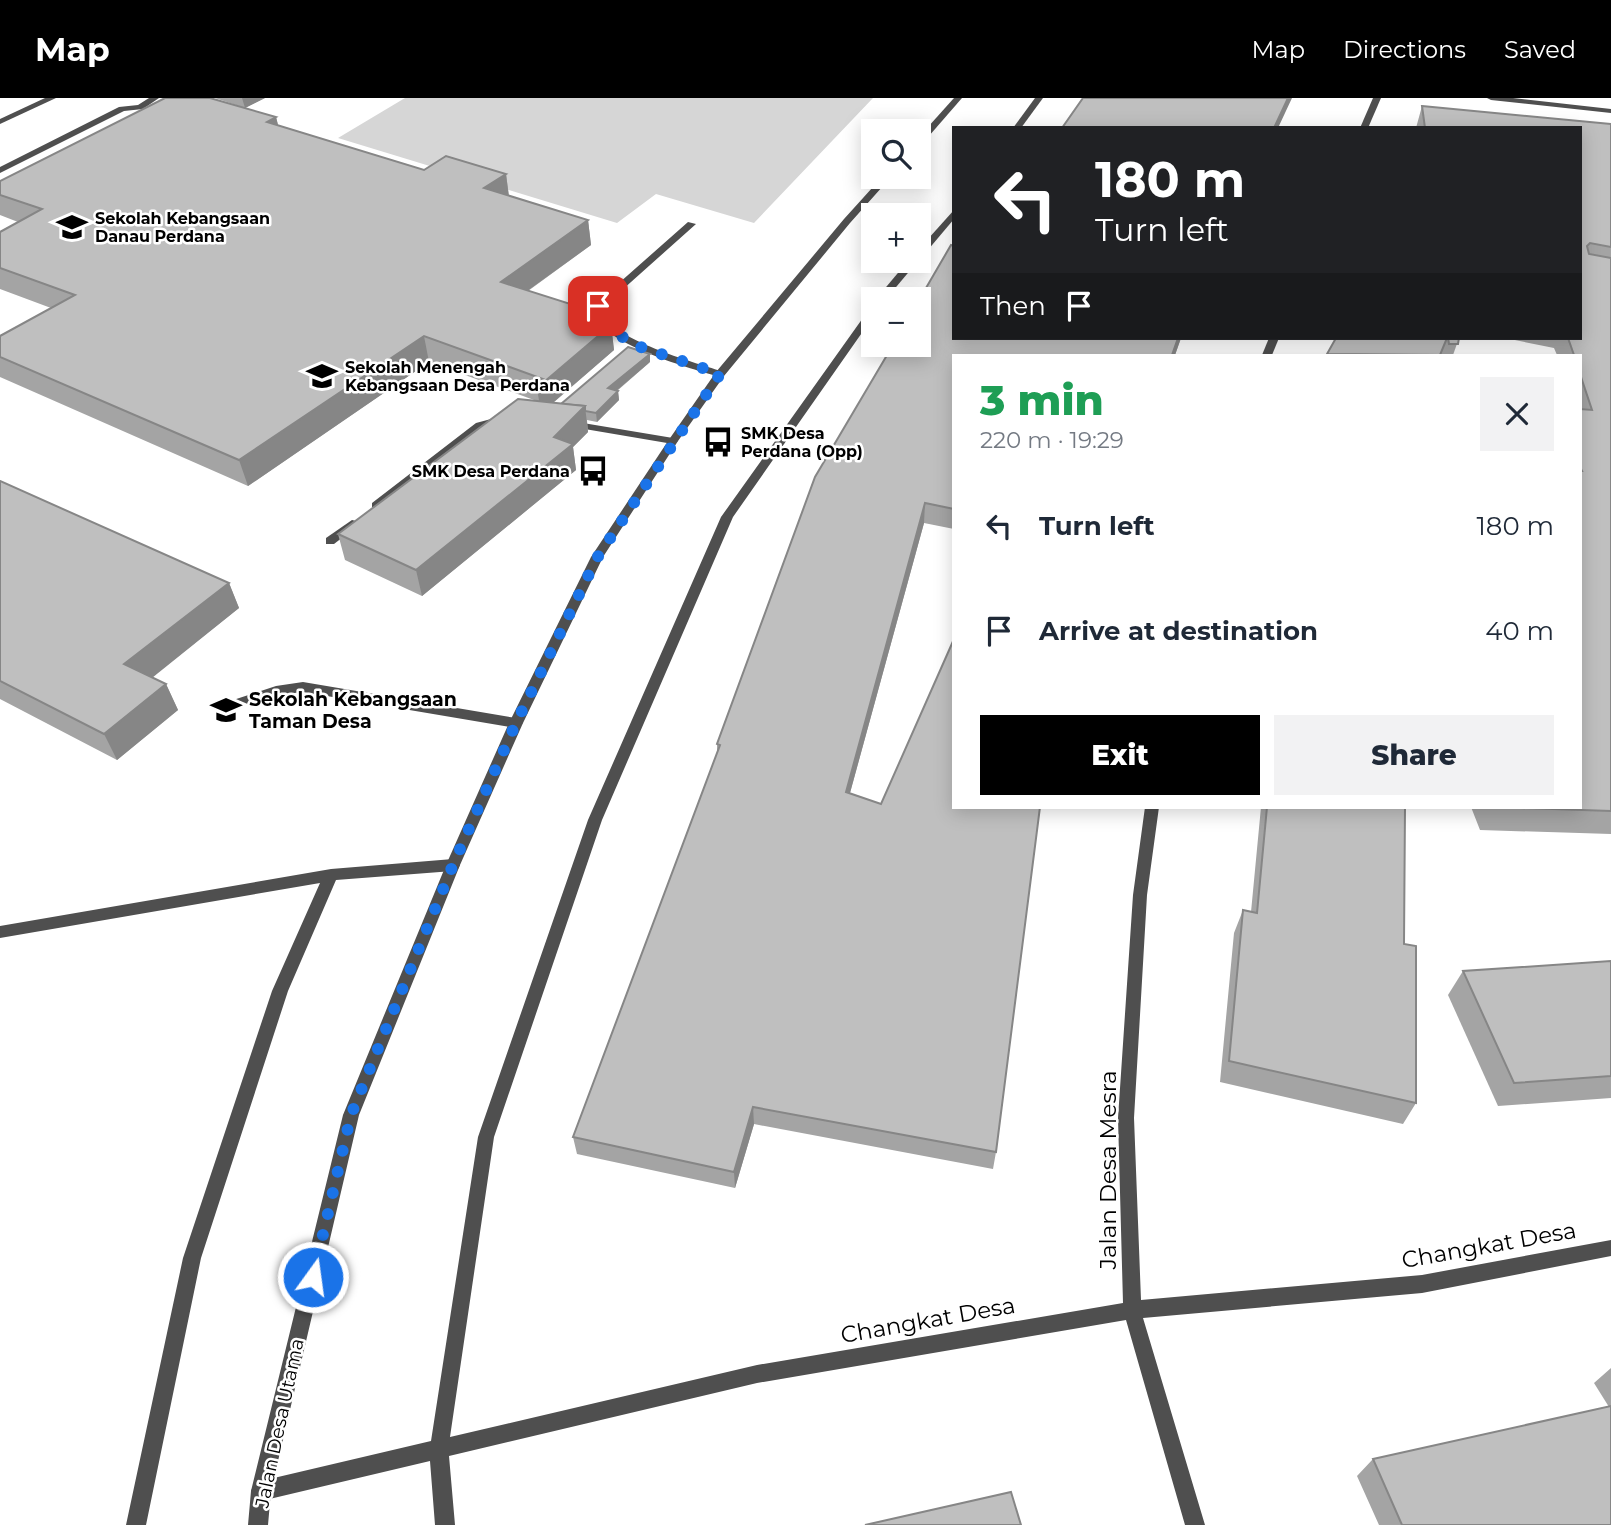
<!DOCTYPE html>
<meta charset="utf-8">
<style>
:root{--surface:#fff;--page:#f2f2f3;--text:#1f2937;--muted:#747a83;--accent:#000}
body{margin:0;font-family:Montserrat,sans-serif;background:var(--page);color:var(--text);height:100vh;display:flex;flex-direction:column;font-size:26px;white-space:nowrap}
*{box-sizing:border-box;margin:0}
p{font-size:23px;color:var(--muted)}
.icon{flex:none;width:38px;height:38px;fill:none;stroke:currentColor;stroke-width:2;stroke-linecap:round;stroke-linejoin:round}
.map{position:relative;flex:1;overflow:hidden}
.panel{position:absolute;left:952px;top:256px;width:630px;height:455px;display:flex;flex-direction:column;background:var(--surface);border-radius:0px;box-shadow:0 4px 18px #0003}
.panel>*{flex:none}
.guide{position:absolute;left:952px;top:28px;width:630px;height:214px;border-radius:0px;box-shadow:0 4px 18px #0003;background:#202124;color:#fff;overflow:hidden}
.buttons{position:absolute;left:861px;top:21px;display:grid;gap:14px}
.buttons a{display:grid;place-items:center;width:70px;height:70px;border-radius:0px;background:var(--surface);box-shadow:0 4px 18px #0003;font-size:35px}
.pin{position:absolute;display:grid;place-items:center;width:60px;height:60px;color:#fff;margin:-30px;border-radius:14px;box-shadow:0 4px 10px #0006}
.me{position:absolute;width:77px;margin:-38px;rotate:14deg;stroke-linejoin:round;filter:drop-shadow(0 0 5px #0008)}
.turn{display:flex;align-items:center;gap:24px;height:147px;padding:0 28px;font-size:32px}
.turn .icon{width:91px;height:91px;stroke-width:2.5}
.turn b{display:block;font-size:49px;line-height:60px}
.then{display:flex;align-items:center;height:66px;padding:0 28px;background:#0003;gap:14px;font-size:26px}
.round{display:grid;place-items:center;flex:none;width:74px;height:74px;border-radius:0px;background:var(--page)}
.head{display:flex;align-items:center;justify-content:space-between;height:119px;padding:0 28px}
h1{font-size:42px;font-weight:800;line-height:52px;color:#1e9e55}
.action{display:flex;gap:14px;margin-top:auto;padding:14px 28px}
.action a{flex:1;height:80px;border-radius:0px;background:var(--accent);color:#fff;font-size:28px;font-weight:800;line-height:80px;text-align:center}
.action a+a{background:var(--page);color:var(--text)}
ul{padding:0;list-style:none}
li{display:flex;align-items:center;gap:21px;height:105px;padding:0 28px}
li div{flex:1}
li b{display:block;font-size:26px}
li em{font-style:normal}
header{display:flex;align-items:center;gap:42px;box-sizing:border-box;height:98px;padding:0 35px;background:var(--accent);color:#fff}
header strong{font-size:33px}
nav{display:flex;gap:38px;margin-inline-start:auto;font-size:24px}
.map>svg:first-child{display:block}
.green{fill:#d6d6d6}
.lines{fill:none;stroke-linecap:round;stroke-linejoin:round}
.service{fill:#4f4f4f;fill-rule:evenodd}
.minor{fill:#4f4f4f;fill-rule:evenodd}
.tertiary{fill:#4f4f4f;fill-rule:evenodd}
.wall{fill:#a4a4a4}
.shaded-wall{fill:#868686}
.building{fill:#bfbfbf;stroke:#868686;stroke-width:2}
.route{stroke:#1a73e8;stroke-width:12;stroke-dasharray:0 21.6}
.labels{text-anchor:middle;stroke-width:5;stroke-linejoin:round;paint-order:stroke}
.far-poi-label{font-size:16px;font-weight:bold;fill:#000;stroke:#fff;text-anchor:start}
.poi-label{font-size:19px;font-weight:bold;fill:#000;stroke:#fff;text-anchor:start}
.street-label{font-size:19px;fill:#000;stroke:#fff}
.near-street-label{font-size:23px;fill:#000;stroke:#fff}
</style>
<header>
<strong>Map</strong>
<nav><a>Map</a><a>Directions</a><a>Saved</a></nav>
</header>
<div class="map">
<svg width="1611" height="1427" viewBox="0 0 1611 1427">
<rect width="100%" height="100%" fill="#fff"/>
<!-- green -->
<polygon class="green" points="405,0 873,0 754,125 656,96 617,125 338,40"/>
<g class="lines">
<!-- service -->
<g class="service">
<polygon points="149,0 159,0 143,11 124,13 0,75 0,69 119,9 138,7"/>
<path d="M688 124 696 126 603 209C604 212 604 216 606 219 619 244 697 265 724 274V278L720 279C692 271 607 247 596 219 594 216 594 212 593 208Z"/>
<polygon points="506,317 510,318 510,322 484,329 380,409 372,409 372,405 476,325"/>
<polygon points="571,323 673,340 678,343 673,346 567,328 566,326"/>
<polygon points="352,422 356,423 356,429 334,446 326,446 326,440"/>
<polygon points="303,584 516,620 523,625 516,630 303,594 277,597 220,616 213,611 215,608 276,588"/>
</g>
<!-- minor -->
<g class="minor">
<polygon points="45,0 56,0 0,26 0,21"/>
<polygon points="1035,0 1043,0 1021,30 1013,30"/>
<polygon points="1373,0 1381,0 1368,30 1360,30"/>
<polygon points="954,112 954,121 922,159 919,160 919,151"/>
<polygon points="908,163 918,163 886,201 876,201"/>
<polygon points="873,209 873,219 733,419 602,722 494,1039 450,1339 757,1267 1123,1205 1118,1020 1133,797 1145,709 1159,709 1147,797 1134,1020 1141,1202 1422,1177 1611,1142 1611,1158 1422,1195 1143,1220 1205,1427 1185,1427 1126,1222 757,1285 449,1358 455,1427 435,1427 430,1363 261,1403 254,1400 251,1393 254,1386 261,1383 431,1343 478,1039 588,722 721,419 870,210"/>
<polygon points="1269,240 1279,240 1272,257 1262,257"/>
<polygon points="453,761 458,763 460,767 458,771 453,773 336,782 288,893 201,1160 146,1427 126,1427 183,1160 272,893 320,785 0,840 0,828 331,771"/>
</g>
<!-- tertiary -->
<g class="tertiary">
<polygon points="954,0 962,0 922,46 919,46 919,39"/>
<polygon points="1487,0 1513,0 1611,11 1611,15 1491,2"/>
<polygon points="882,79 891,79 850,125 724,278 678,343 603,459 523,625 460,767 359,1017 271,1393 268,1427 248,1427 251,1393 343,1017 446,767 509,625 591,459 668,343 716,274 844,121"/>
</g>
</g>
<!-- wall -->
<g class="wall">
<polygon points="215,0 265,0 245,10"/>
<polygon points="1422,8 1611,26 1611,736 1480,732 1471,709 1580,709 1580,257 1557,257 1554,250 1505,240 1580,240 1580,30 1416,30"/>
<polygon points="276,19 278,27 424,72 506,76 509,98 588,122 591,147 528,193 580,209 581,217 611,227 614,252 553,305 561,306 650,264 617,293 618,293 619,302 597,324 587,322 588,334 573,349 576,372 422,498 345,462 338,436 534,302 429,264 248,388 0,279 0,238 51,210 0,191 0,134 18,124 0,117 0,83"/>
<polygon points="954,240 1181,240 1175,257 954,257 954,431 924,425 850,695 996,1054 993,1071 754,1026 735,1090 577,1056 573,1039 717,655 717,646"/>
<polygon points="1336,240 1459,240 1453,257 1327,257"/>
<polygon points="0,383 229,485 239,510 152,579 166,586 178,612 117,662 0,601"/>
<polygon points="1261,709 1405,709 1404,846 1416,1005 1403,1026 1220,984 1234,835 1243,812 1251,814"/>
<polygon points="1611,863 1611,1000 1498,1008 1448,897 1463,873"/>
<polygon points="1611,1270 1611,1427 1379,1427 1357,1378 1373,1361 1609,1309 1594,1285"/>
</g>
<!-- shaded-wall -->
<g class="shaded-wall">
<polygon points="242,0 265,0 245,10"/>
<polygon points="1288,0 1292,0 1278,30 1274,30"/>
<polygon points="276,19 282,43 267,24"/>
<polygon points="506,76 509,100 484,90"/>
<polygon points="588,122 591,147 505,209 501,184"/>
<polygon points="580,209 583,234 573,214"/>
<polygon points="611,227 614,252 541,315 537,290"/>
<polygon points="424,238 429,264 248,388 239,362"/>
<polygon points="1178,240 1181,240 1175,257 1172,257"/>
<polygon points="650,256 650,264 609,299 608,290"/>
<polygon points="618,293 619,302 597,324 596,315"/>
<polygon points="585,308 588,334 573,349 576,372 422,498 416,472"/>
<polygon points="925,405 924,425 845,713 846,694"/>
<polygon points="229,485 239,510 137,592 124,566"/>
<polygon points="166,586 178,612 117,662 104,636"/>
<polygon points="753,1009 754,1026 735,1090 734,1074"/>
</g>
<!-- building -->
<g class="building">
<polygon points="165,0 210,0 276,19 267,24 424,72 446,58 506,76 484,90 588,122 501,184 580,209 573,214 611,227 537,290 532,289 543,281 424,238 239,362 0,259 0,238 75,197 0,170 0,134 42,111 0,97 0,83"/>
<polygon points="1083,0 1288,0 1274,30 1062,30"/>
<polygon points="1422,8 1611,26 1611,149 1590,145 1587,148 1589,156 1611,160 1611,713 1492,709 1580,709 1580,373 1582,373 1580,369 1580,311 1592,312 1580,276 1580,257 1574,257 1568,240 1580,240 1580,30 1425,30"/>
<polygon points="951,147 954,148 954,240 1178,240 1172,257 954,257 954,411 925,405 846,694 881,706 954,541 954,709 1040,709 996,1054 753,1009 734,1074 573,1039 720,647 717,646 815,379 893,247 919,247 919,202"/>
<polygon points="1336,240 1447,240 1440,257 1327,256"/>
<polygon points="1448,240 1459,240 1458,246 1449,246"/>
<polygon points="628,249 650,256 608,290 618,293 596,315 585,313 585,308 561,306"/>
<polygon points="518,301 585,308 554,339 573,346 416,472 338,436"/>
<polygon points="0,383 229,485 124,566 166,586 104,636 0,583"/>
<polygon points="1267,709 1405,709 1404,846 1416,848 1416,1005 1229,963 1243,812 1257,815"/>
<polygon points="1611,863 1611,978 1514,985 1463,873"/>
<polygon points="1611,1308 1611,1427 1402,1427 1373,1361"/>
<polygon points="1011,1394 1021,1427 865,1427"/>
</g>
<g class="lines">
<!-- route -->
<polyline class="route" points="313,1179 351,1017 453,767 516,625 597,460 720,276 632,246 599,221 598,208"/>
</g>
<!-- icons -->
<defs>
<g id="school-bare" transform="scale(2.415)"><path d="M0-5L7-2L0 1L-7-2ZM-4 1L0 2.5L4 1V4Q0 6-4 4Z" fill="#000" stroke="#fff" stroke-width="2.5" paint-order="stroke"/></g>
<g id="bus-bare" transform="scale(2.415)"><path d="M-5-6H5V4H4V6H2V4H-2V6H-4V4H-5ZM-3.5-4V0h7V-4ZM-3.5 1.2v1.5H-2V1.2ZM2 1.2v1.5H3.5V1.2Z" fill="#000" stroke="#fff" stroke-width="2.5" paint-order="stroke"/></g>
</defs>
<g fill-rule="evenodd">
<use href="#school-bare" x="72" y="129"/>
<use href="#school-bare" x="322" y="278"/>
<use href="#bus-bare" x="718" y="344"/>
<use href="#bus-bare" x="593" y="373"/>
<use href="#school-bare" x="226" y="612"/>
</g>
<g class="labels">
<!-- far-poi labels -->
<g class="far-poi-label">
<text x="95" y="126">Sekolah Kebangsaan<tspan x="95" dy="18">Danau Perdana</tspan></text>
<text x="345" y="275">Sekolah Menengah<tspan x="345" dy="18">Kebangsaan Desa Perdana</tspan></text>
<text x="741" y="341">SMK Desa<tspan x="741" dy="18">Perdana (Opp)</tspan></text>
<text x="570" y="379" text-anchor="end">SMK Desa Perdana</text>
</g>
<!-- poi labels -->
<g class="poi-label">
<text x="249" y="608">Sekolah Kebangsaan<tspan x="249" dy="22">Taman Desa</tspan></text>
</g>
<!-- street labels -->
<g class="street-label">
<text transform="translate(279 1325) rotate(-78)" y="7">Jalan Desa Utama</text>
</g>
<!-- near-street labels -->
<g class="near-street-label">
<text transform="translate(1108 1072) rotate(-90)" y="8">Jalan Desa Mesra</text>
<text transform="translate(1489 1147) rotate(-10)" y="8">Changkat Desa</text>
<text transform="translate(928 1222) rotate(-10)" y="8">Changkat Desa</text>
</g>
</g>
</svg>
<div class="buttons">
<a><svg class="icon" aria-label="search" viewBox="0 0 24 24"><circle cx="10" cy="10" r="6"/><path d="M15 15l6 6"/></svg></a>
<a>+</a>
<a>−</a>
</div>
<div class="pin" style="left:598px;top:208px;background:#d93025"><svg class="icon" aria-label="arrive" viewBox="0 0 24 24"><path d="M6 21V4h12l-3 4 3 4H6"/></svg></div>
<svg class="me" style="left:313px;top:1179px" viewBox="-20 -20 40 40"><circle r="17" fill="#1a73e8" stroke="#fff" stroke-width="3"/><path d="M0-11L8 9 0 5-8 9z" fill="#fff"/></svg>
<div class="guide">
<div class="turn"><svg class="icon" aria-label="left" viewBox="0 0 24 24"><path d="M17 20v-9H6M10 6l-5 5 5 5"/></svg><div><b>180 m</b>Turn left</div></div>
<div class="then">Then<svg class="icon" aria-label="arrive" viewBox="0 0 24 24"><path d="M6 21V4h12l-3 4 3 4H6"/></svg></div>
</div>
<section class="panel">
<div class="head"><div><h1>3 min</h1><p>220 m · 19:29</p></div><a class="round"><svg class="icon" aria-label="close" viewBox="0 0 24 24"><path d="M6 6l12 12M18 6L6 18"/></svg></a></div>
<ul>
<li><svg class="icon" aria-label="left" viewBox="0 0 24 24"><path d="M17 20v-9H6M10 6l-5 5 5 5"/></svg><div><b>Turn left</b></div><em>180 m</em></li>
<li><svg class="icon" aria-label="arrive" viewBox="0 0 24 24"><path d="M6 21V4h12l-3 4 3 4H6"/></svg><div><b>Arrive at destination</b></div><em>40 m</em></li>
</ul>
<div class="action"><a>Exit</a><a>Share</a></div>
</section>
</div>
